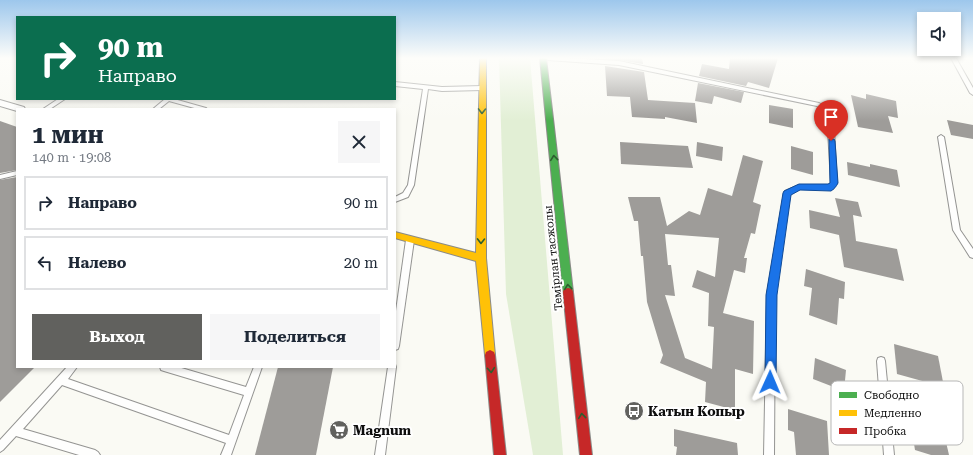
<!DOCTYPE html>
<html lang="ru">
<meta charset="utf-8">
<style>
:root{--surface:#fff;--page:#f6f6f7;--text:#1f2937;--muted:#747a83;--line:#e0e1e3;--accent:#61615e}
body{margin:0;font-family:"Roboto Serif",serif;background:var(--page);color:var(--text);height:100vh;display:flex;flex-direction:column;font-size:15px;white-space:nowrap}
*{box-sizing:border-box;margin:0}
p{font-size:13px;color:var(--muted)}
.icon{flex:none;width:22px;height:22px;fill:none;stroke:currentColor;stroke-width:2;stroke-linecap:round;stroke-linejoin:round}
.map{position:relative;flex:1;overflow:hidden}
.sheet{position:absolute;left:16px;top:108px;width:380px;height:260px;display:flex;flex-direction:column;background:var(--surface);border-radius:0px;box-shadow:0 2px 6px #0003}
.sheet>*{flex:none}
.top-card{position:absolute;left:16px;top:16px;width:380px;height:84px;border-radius:0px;box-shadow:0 2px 6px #0003;background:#0b6e4f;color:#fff;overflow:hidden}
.controls{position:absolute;left:917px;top:12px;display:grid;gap:8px}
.controls a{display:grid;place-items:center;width:44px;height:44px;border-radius:0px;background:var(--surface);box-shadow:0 2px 6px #0003;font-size:20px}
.pin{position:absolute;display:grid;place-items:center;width:34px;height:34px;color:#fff;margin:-41px -17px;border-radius:50% 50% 50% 0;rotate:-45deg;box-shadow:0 0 4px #0007}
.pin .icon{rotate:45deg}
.me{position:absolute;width:44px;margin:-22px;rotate:1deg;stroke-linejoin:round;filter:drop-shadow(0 0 3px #0008)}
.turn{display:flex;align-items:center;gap:14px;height:84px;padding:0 16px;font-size:18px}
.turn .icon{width:52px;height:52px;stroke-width:2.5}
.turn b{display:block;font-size:28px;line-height:34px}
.round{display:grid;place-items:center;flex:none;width:42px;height:42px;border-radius:0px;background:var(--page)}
.summary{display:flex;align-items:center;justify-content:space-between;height:68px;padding:0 16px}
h1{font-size:24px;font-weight:700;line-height:30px}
.primary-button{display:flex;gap:8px;margin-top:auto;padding:8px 16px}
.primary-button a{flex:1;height:46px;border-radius:0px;background:var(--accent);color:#fff;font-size:16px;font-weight:700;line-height:46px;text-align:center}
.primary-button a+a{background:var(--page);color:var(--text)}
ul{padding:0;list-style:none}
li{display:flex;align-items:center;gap:12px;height:54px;margin:0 8px 6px;padding:0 8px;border:2px solid var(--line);border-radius:0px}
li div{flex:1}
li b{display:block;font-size:15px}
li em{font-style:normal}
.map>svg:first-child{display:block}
.green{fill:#e2efd5}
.building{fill:#9e9c99;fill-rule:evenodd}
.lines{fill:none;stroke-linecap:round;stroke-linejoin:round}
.lane-casing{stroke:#949492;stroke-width:2}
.street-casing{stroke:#949492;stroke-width:2}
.fast-casing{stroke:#8b8b88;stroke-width:2}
.slow-casing{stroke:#8b8b88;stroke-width:2}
.jam-casing{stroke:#8b8b88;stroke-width:2}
.lane{fill:#fefefd;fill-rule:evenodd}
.street{fill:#fefefd;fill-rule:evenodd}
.fast{fill:#4caf50;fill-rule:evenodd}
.slow{fill:#ffc107;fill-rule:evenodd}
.jam{fill:#c62828;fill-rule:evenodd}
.oneway{stroke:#2d5e2f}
.route{fill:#1a73e8;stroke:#114b97}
.labels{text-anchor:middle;stroke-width:4;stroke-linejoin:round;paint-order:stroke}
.street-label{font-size:11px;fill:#0e0e0e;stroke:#fff}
.near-poi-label{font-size:13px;font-weight:bold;fill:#0e0e0e;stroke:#fff;text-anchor:start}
.key{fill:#fff;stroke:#b7b7b7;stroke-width:1}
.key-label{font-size:11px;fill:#0e0e0e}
</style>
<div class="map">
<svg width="973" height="455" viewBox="0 0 973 455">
<rect width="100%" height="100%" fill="#fafaf4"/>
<!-- green -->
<polygon class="green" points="499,58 530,58 563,455 533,455 506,294"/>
<!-- building -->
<g class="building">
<polygon points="605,58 642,58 643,64 619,60 605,59"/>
<polygon points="730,58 778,58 769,88 748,82 746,86 699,76 702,64 729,69"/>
<polygon points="605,66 644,72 648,100 695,103 697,123 665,117 665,119 632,117 630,97 607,96"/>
<polygon points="698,83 744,92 741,103 714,96 712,104 695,101"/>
<polygon points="866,94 896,101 898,118 888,116 893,133 858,127 851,95 866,99"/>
<polygon points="769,105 793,109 793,128 769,123"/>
<polygon points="947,120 973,125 973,139 951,135"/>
<polygon points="0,121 17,127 17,170 0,173"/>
<polygon points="620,142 688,146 693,168 621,164"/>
<polygon points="697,142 723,147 722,161 696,156"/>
<polygon points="791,146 813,152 813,175 791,169"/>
<path d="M743 155 763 161 753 202 761 205 755 234 751 233 744 258H747L745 273 734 270 723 313 754 321 753 374 735 369V410L705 402 706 382 660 363 663 355 647 302 643 256H641L638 221H634L628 197H660L667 226 689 211 700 215 708 188 732 196ZM665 234 719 238 715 277 697 270 692 287 709 293 708 326 714 327 712 369 685 358 665 295 675 296 671 265H668Z"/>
<polygon points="847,162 870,167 870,164 897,170 900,187 848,175"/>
<polygon points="17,177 17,367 35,367 0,402 0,180"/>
<polygon points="835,198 858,202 862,217 853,215 856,241 897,249 904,281 844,267 839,235 810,228 809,210 840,217"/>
<polygon points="806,269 845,282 844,299 839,298 837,325 809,315 812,288 804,286"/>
<polygon points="894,344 938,356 944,387 897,374"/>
<polygon points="815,358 846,370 844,391 813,379"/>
<polygon points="278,367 333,367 316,455 255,455"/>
<polygon points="788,409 827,421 829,455 796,455 794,432 788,430"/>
<polygon points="910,419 943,429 949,455 931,455 915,450"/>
<polygon points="674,429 737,443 738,455 676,455 677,447 674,446"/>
</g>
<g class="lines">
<!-- lane casing -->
<g class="lane-casing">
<g id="lane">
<polygon points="545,58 567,58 619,61 819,103 828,108 833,113 837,183 833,189 800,189 790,194 775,295 774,455 764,455 767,295 784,193 785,191 799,185 829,185 831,183 827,113 817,106 619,65 548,60"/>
<polygon points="951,58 956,58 973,88 973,95 970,93"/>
<polygon points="395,82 442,87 482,86 485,88 482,90 442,91 428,89 414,185 408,197 395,202 395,197 403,193 408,185 423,89 395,86"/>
<polygon points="58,99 65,99 50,109 43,109"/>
<polygon points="165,99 174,99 206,108 207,109 198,109 169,101 159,109 153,109"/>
<polygon points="941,135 944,137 960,230 973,249 973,258 970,257 953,230 938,137"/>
<polygon points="17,171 17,175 0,179 0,175"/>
<polygon points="410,237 413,238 414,240 399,346 398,349 395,350 395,318 406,240 407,238"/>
<polygon points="881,357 884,358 885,361 894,455 884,455 877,361 878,358"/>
<polygon points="395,364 396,367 385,455 375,455 388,367 395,367"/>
<polygon points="67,367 77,367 68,379 229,435 244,395 164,371 161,370 160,367 178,367 246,387 254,367 262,367 231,455 221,455 226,443 62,385 23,429 95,450 98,452 100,455 79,455 16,436 3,450 0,452 0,440"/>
</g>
</g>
<!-- street casing -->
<g class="street-casing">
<polygon id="street" points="0,100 24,107 25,109 17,109 17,111 0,106"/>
</g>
<!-- fast casing -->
<g class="fast-casing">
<polygon id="fast" points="540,58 546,58 573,292 572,295 568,296 564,295 563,292"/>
</g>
<!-- slow casing -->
<g class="slow-casing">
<polygon id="slow" points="480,58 486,58 486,258 495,355 494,358 490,360 486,358 485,355 476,261 395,238 395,232 476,253"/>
</g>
<!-- jam casing -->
<g class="jam-casing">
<g id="jam">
<polygon points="568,288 572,289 573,292 592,455 580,455 563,292 564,289"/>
<polygon points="490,350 494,352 495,355 506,455 494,455 485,355 486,352"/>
</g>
</g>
<!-- lane -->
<use href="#lane" class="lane"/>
<!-- street -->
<use href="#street" class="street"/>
<!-- fast -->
<use href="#fast" class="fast"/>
<!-- slow -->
<use href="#slow" class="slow"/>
<!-- jam -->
<use href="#jam" class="jam"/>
</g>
<!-- one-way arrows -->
<defs><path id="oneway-chevron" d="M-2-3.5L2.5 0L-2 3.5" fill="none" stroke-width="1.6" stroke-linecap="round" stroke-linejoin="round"/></defs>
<g class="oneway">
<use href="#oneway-chevron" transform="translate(482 111) rotate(91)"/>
<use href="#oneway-chevron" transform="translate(554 158) rotate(-96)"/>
<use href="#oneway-chevron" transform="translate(481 241) rotate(91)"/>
<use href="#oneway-chevron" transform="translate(568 287) rotate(-96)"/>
<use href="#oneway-chevron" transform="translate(491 370) rotate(85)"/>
<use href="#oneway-chevron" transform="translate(582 416) rotate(-96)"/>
</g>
<!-- sky -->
<linearGradient id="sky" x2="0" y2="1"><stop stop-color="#9dc7ec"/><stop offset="0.48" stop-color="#fdfdfa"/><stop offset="1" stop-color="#fdfdfa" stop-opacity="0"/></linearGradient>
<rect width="973" height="121" fill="url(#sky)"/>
<!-- route -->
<path class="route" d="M829 139H834L835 141 838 183C836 187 834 189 831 191L800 190 791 195 777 295 776 382 774 386 770 388 766 386 765 382 766 295 783 193 784 191 799 184H828L830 183Z"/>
<!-- icons -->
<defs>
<g id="bus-disc" transform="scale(1)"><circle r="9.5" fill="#61615e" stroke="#fff"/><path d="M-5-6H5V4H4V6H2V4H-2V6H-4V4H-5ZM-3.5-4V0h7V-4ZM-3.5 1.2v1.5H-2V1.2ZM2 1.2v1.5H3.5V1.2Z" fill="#fff"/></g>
<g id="supermarket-disc" transform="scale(1)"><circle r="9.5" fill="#61615e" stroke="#fff"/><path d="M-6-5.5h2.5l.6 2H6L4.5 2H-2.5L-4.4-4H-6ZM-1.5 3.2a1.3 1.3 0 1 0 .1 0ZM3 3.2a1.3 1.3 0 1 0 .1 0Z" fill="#fff"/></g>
</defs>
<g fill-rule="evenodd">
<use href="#bus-disc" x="634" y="411"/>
<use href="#supermarket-disc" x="339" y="430"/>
</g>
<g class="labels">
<!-- street labels -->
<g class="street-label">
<text transform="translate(553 258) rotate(-96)" y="4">Темірлан тасжолы</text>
</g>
<!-- near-poi labels -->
<g class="near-poi-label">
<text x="648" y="416">Катын Копыр</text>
<text x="353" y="435">Magnum</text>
</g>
</g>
<!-- legend -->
<rect x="831" y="381" width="132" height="64" rx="6" class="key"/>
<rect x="839" y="392" width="18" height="6" fill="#4caf50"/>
<rect x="839" y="410" width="18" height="6" fill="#ffc107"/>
<rect x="839" y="428" width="18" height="6" fill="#c62828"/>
<g class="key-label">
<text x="864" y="399">Свободно</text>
<text x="864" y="417">Медленно</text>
<text x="864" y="435">Пробка</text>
</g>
</svg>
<div class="controls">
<a><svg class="icon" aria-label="sound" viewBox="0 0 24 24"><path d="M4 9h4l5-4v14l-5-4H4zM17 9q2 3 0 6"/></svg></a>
</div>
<div class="pin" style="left:831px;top:141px;background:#d93025"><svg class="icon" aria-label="arrive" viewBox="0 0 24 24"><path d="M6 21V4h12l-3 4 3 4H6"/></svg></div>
<svg class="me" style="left:770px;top:382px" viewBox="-20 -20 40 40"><path d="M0-17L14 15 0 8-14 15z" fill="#1a73e8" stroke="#fff" stroke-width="4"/></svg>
<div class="top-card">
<div class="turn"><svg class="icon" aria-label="right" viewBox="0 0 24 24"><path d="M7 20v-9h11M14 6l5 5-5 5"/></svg><div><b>90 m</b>Направо</div></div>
</div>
<section class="sheet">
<div class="summary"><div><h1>1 мин</h1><p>140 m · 19:08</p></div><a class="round"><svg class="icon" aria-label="close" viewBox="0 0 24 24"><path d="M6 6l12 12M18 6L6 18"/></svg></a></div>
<ul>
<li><svg class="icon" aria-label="right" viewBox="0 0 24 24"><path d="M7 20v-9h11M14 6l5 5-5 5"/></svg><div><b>Направо</b></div><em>90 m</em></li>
<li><svg class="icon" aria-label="left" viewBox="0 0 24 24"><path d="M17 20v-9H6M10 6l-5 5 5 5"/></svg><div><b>Налево</b></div><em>20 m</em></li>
</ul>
<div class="primary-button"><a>Выход</a><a>Поделиться</a></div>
</section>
</div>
